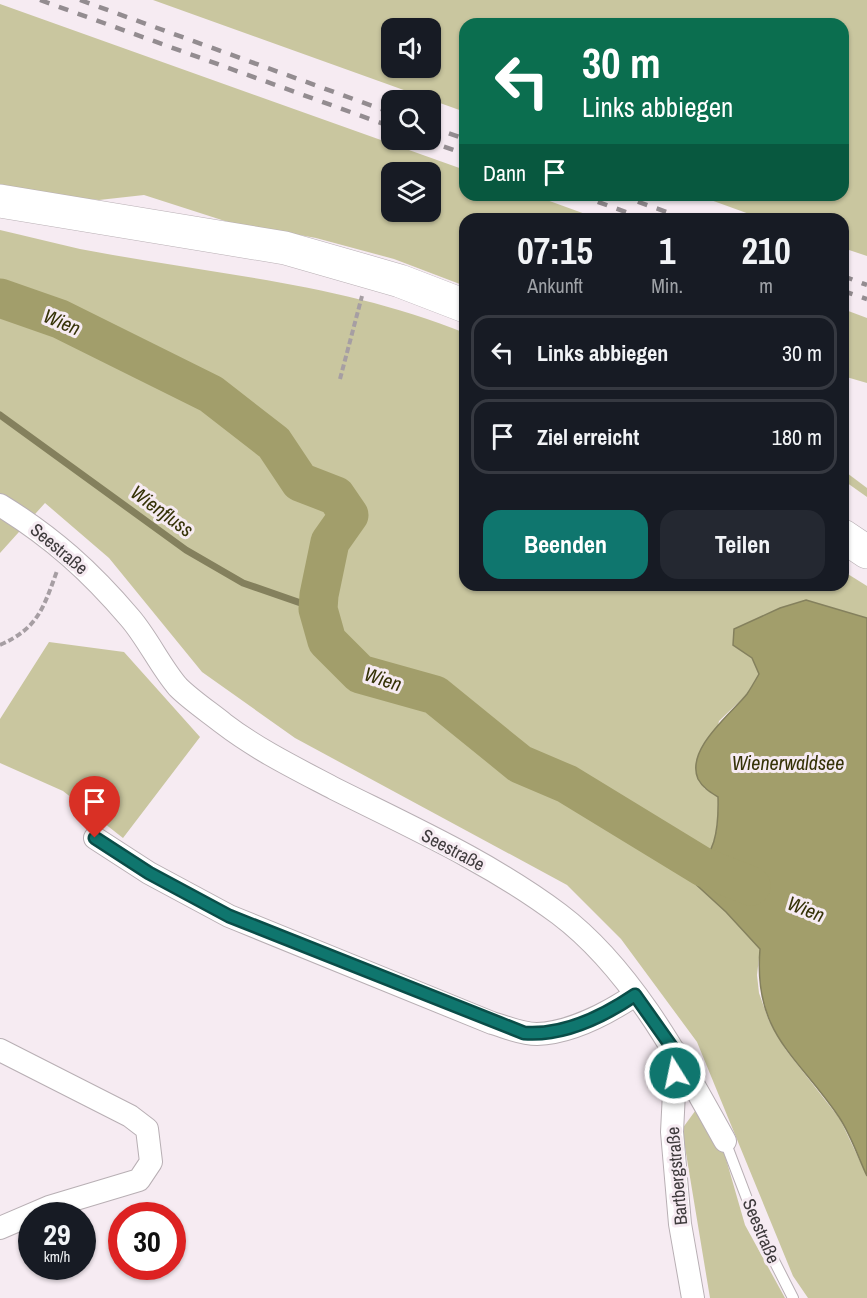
<!DOCTYPE html>
<html lang="de">
<meta charset="utf-8">
<style>
:root{--surface:#171b24;--page:#242831;--text:#f1f3f6;--muted:#9ea1a6;--line:#363941;--accent:#0f766e}
body{margin:0;font-family:"Archivo Narrow",sans-serif;background:var(--page);color:var(--text);height:100vh;display:flex;flex-direction:column;font-size:22px;white-space:nowrap}
*{box-sizing:border-box;margin:0}
p{font-size:20px;color:var(--muted)}
.icon{flex:none;width:33px;height:33px;fill:none;stroke:currentColor;stroke-width:2;stroke-linecap:round;stroke-linejoin:round}
.map{position:relative;flex:1;overflow:hidden}
.details{position:absolute;left:459px;top:213px;width:390px;height:378px;display:flex;flex-direction:column;background:var(--surface);border-radius:18px;box-shadow:0 2px 4px #0004}
.details>*{flex:none}
.banner{position:absolute;left:459px;top:18px;width:390px;height:183px;border-radius:18px;box-shadow:0 2px 4px #0004;background:#0b6e4f;color:#fff;overflow:hidden}
.fabs{position:absolute;left:381px;top:18px;display:grid;gap:12px}
.fabs a{display:grid;place-items:center;width:60px;height:60px;border-radius:12px;background:var(--surface);box-shadow:0 2px 4px #0004;font-size:30px}
.speed{position:absolute;left:18px;top:1202px;display:flex;gap:12px;font-size:30px;font-weight:700;text-align:center}
.speed>*{display:grid;place-content:center;width:78px;height:78px;border-radius:50%;background:var(--surface);box-shadow:0 2px 4px #0004;line-height:1}
.speed small{font-size:15px;font-weight:400}
.speed .limit{border:9px solid #d22;background:#fff;color:#111}
.pin{position:absolute;display:grid;place-items:center;width:51px;height:51px;color:#fff;margin:-62px -26px;border-radius:50% 50% 50% 0;rotate:-45deg;box-shadow:0 0 6px #0007}
.pin .icon{rotate:45deg}
.me{position:absolute;width:66px;margin:-33px;rotate:350deg;stroke-linejoin:round;filter:drop-shadow(0 0 4px #0008)}
.turn{display:flex;align-items:center;gap:21px;height:126px;padding:0 24px;font-size:27px}
.turn .icon{width:78px;height:78px;stroke-width:2.5}
.turn b{display:block;font-size:42px;line-height:51px}
.then{display:flex;align-items:center;height:57px;padding:0 24px;background:#0003;gap:12px;font-size:22px}
.eta{display:flex;justify-content:space-evenly;align-items:center;height:102px;text-align:center}
.eta b{font-size:36px;font-weight:800;line-height:42px}
.cta{display:flex;gap:12px;margin-top:auto;padding:12px 24px}
.cta a{flex:1;height:69px;border-radius:18px;background:var(--accent);color:#fff;font-size:24px;font-weight:800;line-height:69px;text-align:center}
.cta a+a{background:var(--page);color:var(--text)}
ul{padding:0;list-style:none}
li{display:flex;align-items:center;gap:18px;height:75px;margin:0 12px 9px;padding:0 12px;border:3px solid var(--line);border-radius:18px}
li div{flex:1}
li b{display:block;font-size:22px}
li em{font-style:normal}
.map>svg:first-child{display:block}
.green{fill:#c9c69f;fill-rule:evenodd}
.water{fill:#a29e6b;stroke:#84805d;stroke-width:1.5}
.lines{fill:none;stroke-linecap:round;stroke-linejoin:round}
.stream{stroke:#84805d;stroke-width:7}
.river{stroke:#a29e6b;stroke-width:39}
.service-casing{stroke:#b8afb4;stroke-width:12}
.minor-casing{stroke:#b8afb4;stroke-width:24}
.primary-casing{stroke:#b8afb4;stroke-width:34}
.path{stroke:#a69ea3;stroke-width:4;stroke-dasharray:6 3;stroke-linecap:butt}
.service{stroke:#fff;stroke-width:10}
.minor{stroke:#fff;stroke-width:22}
.primary{stroke:#fff;stroke-width:33}
.rail{stroke:#938c90;stroke-width:4.5;stroke-dasharray:10 10;stroke-linecap:butt}
.route-casing{stroke:#0a4d48;stroke-width:15}
.route{stroke:#0f766e;stroke-width:10}
.labels{text-anchor:middle;stroke-width:6;stroke-linejoin:round;paint-order:stroke}
.street-label{font-size:18px;fill:#3f3b3d;stroke:#f6ebf2}
.water-label{font-size:20px;font-style:italic;fill:#353207;stroke:#f6ebf2}
</style>
<div class="map">
<svg width="867" height="1298" viewBox="0 0 867 1298">
<rect width="100%" height="100%" fill="#f6ebf2"/>
<!-- green -->
<g class="green">
<path d="M153 0H867V256L843 248V219H763L697 195H843V24H465V112ZM392 28H430V68H392Z"/>
<path d="M0 4 465 170V195H533L599 219H465V286L394 259 316 238 228 222 144 195 99 200 38 194 0 184ZM392 172H430V212H392Z"/>
<path d="M0 230C27 236 53 243 80 249 209 274 342 283 465 333V585H843V571L867 586V618L806 600 780 608 734 629 733 645 752 658 759 674 747 694 719 721 704 788 718 797C719 831 715 855 690 879L726 912 760 949 757 975 759 993 769 1021 786 1050 840 1119 867 1176V1298H808L793 1276 697 1042 621 939 567 885 295 738 202 672 109 558 45 503 0 553Z"/>
<polygon points="843,309 867,318 867,383 843,376"/>
<polygon points="843,470 867,488 867,497 843,480"/>
<polygon points="49,642 124,652 200,737 123,838 63,791 0,763 0,719"/>
<polygon points="698,1107 722,1145 745,1225 785,1298 710,1298 682,1129"/>
</g>
<!-- water -->
<path class="water" d="M806 600 867 618V1176C858 1157 851 1135 839 1117 797 1055 753 1034 760 949L726 912 690 879C715 855 719 831 718 797 710 792 703 788 698 779 685 749 732 713 747 694 751 688 755 681 759 674L752 658 733 645 734 629 780 608Z"/>
<g class="lines">
<!-- stream -->
<polyline class="stream" points="0,415 186,550 243,583 318,609"/>
<!-- river -->
<polyline class="river" points="0,298 60,319 211,394 274,443 300,482 336,496 349,515 330,542 319,595 318,609 327,641 360,674 435,695 520,764 567,784 703,867 751,886"/>
<!-- service casing -->
<g class="service-casing">
<polyline id="service" points="725,1141 760,1233 793,1298"/>
</g>
<!-- minor casing -->
<g class="minor-casing">
<g id="minor">
<path d="M0 505C52 537 90 571 130 618 148 639 160 666 178 687 191 700 209 712 224 724 258 750 297 769 335 789 411 827 491 863 559 914 632 969 681 1062 725 1141"/>
<path d="M95 838 149 873 229 916 492 1023C506 1027 521 1034 537 1034 570 1033 608 1013 635 995"/>
<polyline points="0,1050 130,1116 147,1129 151,1162 139,1180 49,1207 0,1228"/>
<polyline points="676,1053 672,1132 680,1224 693,1298"/>
</g>
</g>
<!-- primary casing -->
<g class="primary-casing">
<g id="primary">
<polyline points="0,201 285,248 400,281 465,306"/>
<polyline points="843,536 867,552"/>
</g>
</g>
<!-- path -->
<g class="path">
<polyline points="340,379 362,296"/>
<path d="M0 645C38 628 43 609 57 571"/>
</g>
<!-- service -->
<use href="#service" class="service"/>
<!-- minor -->
<use href="#minor" class="minor"/>
<!-- primary -->
<use href="#primary" class="primary"/>
<!-- rail -->
<g class="rail">
<polyline points="40,0 392,127"/>
<polyline points="80,0 392,113"/>
<polyline points="430,127 465,139"/>
<polyline points="425,140 465,154"/>
<polyline points="579,195 645,219"/>
<polyline points="619,195 686,219"/>
<polyline points="843,276 867,285"/>
<polyline points="843,291 867,299"/>
</g>
</g>
<g class="lines">
<!-- route casing -->
<g class="route-casing">
<path id="route" d="M95 838 149 873 229 916 524 1033C563 1036 604 1016 635 995L676 1053 675 1073"/>
</g>
<!-- route -->
<use href="#route" class="route"/>
</g>
<g class="labels">
<!-- street labels -->
<g class="street-label">
<text transform="translate(59 549) rotate(40)" y="6">Seestraße</text>
<text transform="translate(453 850) rotate(28)" y="6">Seestraße</text>
<text transform="translate(677 1176) rotate(-95)" y="6">Bartbergstraße</text>
<text transform="translate(761 1231) rotate(67)" y="6">Seestraße</text>
</g>
<!-- water labels -->
<g class="water-label">
<text transform="translate(62 322) rotate(23)" y="7">Wien</text>
<text transform="translate(162 511) rotate(36)" y="7">Wienfluss</text>
<text transform="translate(383 679) rotate(18)" y="7">Wien</text>
<text x="788" y="770">Wienerwaldsee</text>
<text transform="translate(806 909) rotate(22)" y="7">Wien</text>
</g>
</g>
</svg>
<div class="fabs">
<a><svg class="icon" aria-label="sound" viewBox="0 0 24 24"><path d="M4 9h4l5-4v14l-5-4H4zM17 9q2 3 0 6"/></svg></a>
<a><svg class="icon" aria-label="search" viewBox="0 0 24 24"><circle cx="10" cy="10" r="6"/><path d="M15 15l6 6"/></svg></a>
<a><svg class="icon" aria-label="layers" viewBox="0 0 24 24"><path d="M12 4l9 5-9 5-9-5zM3 14l9 5 9-5"/></svg></a>
</div>
<div class="speed"><div>29<small>km/h</small></div><div class="limit">30</div></div>
<div class="pin" style="left:95px;top:838px;background:#d93025"><svg class="icon" aria-label="arrive" viewBox="0 0 24 24"><path d="M6 21V4h12l-3 4 3 4H6"/></svg></div>
<svg class="me" style="left:675px;top:1073px" viewBox="-20 -20 40 40"><circle r="17" fill="#0f766e" stroke="#fff" stroke-width="3"/><path d="M0-11L8 9 0 5-8 9z" fill="#fff"/></svg>
<div class="banner">
<div class="turn"><svg class="icon" aria-label="left" viewBox="0 0 24 24"><path d="M17 20v-9H6M10 6l-5 5 5 5"/></svg><div><b>30 m</b>Links abbiegen</div></div>
<div class="then">Dann<svg class="icon" aria-label="arrive" viewBox="0 0 24 24"><path d="M6 21V4h12l-3 4 3 4H6"/></svg></div>
</div>
<section class="details">
<div class="eta">
<div><b>07:15</b><p>Ankunft</p></div>
<div><b>1</b><p>Min.</p></div>
<div><b>210</b><p>m</p></div>
</div>
<ul>
<li><svg class="icon" aria-label="left" viewBox="0 0 24 24"><path d="M17 20v-9H6M10 6l-5 5 5 5"/></svg><div><b>Links abbiegen</b></div><em>30 m</em></li>
<li><svg class="icon" aria-label="arrive" viewBox="0 0 24 24"><path d="M6 21V4h12l-3 4 3 4H6"/></svg><div><b>Ziel erreicht</b></div><em>180 m</em></li>
</ul>
<div class="cta"><a>Beenden</a><a>Teilen</a></div>
</section>
</div>
